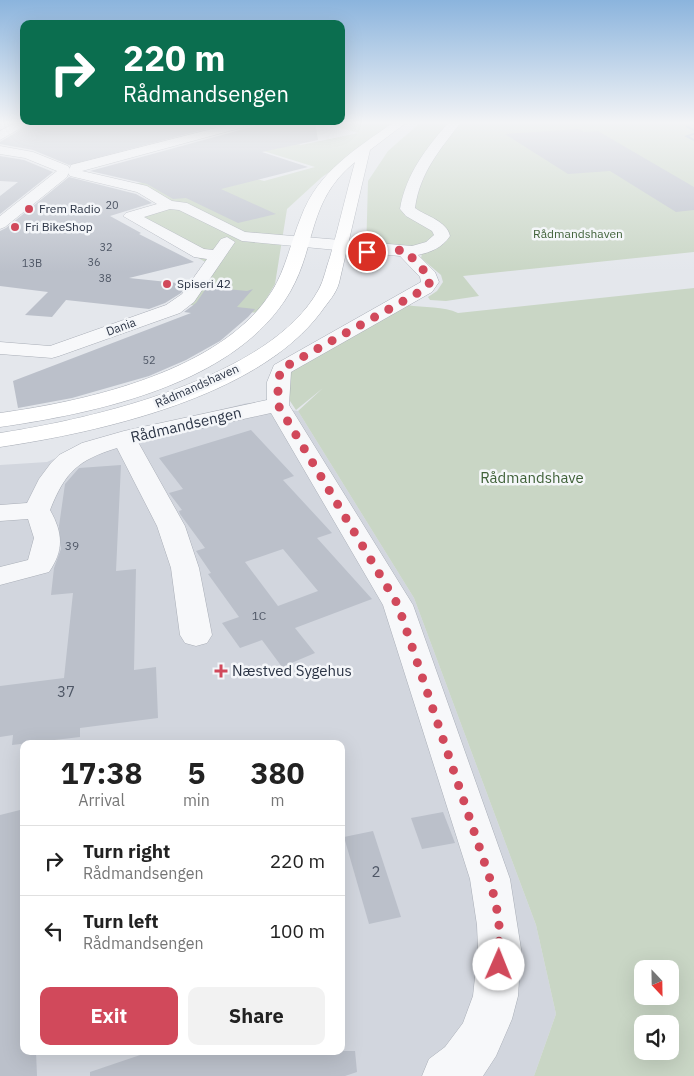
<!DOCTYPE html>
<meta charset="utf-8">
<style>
:root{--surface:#fff;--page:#f2f2f2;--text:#222;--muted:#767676;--line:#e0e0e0;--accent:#d1495b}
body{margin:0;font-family:"IBM Plex Sans",sans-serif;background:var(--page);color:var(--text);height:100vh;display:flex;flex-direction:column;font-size:19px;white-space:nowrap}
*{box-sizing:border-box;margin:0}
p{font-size:16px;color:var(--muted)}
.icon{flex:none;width:28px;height:28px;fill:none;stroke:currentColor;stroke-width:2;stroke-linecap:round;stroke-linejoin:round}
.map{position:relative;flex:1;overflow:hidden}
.drawer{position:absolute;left:20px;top:740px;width:325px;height:315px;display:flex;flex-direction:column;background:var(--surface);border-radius:10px;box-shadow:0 5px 20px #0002}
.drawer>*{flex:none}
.hud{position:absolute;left:20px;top:20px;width:325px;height:105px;border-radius:10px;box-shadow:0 5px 20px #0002;background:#0b6e4f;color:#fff;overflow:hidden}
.needle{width:32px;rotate:158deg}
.buttons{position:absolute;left:634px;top:960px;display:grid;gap:10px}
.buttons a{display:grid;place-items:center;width:45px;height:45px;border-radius:10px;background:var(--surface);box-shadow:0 5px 20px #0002;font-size:25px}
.pin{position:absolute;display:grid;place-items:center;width:42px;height:42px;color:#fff;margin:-21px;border:2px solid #fff;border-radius:50%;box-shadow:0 1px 5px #0007}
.me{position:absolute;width:55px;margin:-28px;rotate:1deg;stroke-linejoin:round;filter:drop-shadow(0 0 4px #0008)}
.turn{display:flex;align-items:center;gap:18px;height:105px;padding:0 20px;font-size:22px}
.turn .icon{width:65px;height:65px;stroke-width:2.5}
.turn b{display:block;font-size:35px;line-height:42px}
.eta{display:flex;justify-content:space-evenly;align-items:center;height:85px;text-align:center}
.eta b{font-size:30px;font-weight:700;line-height:35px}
.button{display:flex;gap:10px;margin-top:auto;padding:10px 20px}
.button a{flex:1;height:58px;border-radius:10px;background:var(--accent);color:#fff;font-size:20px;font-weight:700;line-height:58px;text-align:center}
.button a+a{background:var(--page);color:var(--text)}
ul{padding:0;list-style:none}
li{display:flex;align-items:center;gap:15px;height:70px;padding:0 20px;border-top:1px solid var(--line)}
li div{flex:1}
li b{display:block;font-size:19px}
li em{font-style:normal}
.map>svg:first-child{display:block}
.built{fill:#d2d6de;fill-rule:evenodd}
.green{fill:#c9d6c5;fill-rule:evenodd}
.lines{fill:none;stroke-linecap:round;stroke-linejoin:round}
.stream{fill:#9fb4cc;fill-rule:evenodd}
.building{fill:#bbc0ca;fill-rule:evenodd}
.street-casing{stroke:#a9aeb7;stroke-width:1}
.secondary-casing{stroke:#a9aeb7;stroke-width:1}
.street{fill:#f7f8fa;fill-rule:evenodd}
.secondary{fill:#fff;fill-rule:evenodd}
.route{stroke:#d1495b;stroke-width:9;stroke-dasharray:0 16.2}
.poi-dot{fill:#d1495b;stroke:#f4f6f9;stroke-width:2}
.labels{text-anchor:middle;stroke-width:5;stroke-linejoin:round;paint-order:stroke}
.far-number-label{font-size:11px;fill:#4f5766}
.far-poi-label{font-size:12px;fill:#2b3445;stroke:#f4f6f9;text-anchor:start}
.far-park-label{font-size:12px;fill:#3f6138;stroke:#f4f6f9}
.far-street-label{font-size:12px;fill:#2b3445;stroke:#f4f6f9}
.number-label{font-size:12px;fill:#4f5766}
.street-label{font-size:15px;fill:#2b3445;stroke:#f4f6f9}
.park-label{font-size:15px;fill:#3f6138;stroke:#f4f6f9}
.poi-label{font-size:15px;fill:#2b3445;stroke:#f4f6f9;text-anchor:start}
.near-number-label{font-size:15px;fill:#4f5766}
</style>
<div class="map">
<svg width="694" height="1076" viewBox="0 0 694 1076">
<rect width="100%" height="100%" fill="#e4e7ec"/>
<!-- built -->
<path class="built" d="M247 403 298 411 414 598 536 925 556 1014 534 1076H0V465L47 462 89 443ZM24 744H341V1051H24Z"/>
<!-- green -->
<g class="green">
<polygon points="326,122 392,122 354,155 322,177 287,209 275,284 258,313 182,304 209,264 127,218 170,206 127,186 182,172 243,175 264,181 315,167 244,145 283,140 301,145 358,133 324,123"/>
<polygon points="421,122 694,122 694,208 689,210 694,210 694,252 463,276 479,296 446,301 430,300 428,297 437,291 443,282 441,275 421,258 422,254 366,255 368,181 388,151"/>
<path d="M694 288V1076H534L556 1014 536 925 414 598 298 411 323 388 296 410 290 401 285 379 303 360 407 305C424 308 444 306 458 313ZM642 969H670V996H642ZM642 1024H670V1051H642Z"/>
</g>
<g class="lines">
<!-- stream -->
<g class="stream">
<polygon points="686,125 694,129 694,131 686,127"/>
<polygon points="694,133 694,135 689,136 694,139 694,141 684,136"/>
</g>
</g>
<!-- building -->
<g class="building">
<polygon points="33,122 233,122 69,165 33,150 0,144 0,142"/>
<polygon points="259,122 315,122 318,140 262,152 308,167 221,189 276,214 238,223 186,198 173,199 147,184 90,171 255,126"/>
<polygon points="579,129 584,132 598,131 694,187 694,210 676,212 610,171 568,174 505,134"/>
<polygon points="0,156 24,160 53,172 0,214 0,196 18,182 0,181"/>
<polygon points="69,177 136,194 152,203 110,216 141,233 139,234 194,262 129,278 187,284 181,293 165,303 149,309 66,300 52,317 25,315 48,292 0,286 0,231 6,228"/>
<polygon points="207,287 247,291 253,289 237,307 255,309 248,317 220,341 186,360 149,376 72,398 18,408 13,381 191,313 184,312 196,303"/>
<path d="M251 430 294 476 283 480 332 533 317 538 372 599 295 628 315 653 282 667 262 640 240 648 222 623 239 617 208 574 211 573 196 551 205 548 180 514 179 511 182 510 169 493 183 489 159 458ZM283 549 318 591 278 606 245 562Z"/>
<polygon points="121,465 116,571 136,569 134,670 156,667 158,718 80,728 80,737 12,745 13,735 0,737 0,686 64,678 73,593 51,595 54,568 61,549 59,526 65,484 79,468"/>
<polygon points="24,809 24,1051 36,1051 37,1076 0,1076 0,815"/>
<polygon points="443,812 455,843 422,849 411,818"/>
<polygon points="373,831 401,917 369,924 344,837"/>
<polygon points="152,1051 355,1051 357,1072 345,1076 90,1076 90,1072"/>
</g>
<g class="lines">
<!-- street casing -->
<g class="street-casing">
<g id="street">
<polygon points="17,122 31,122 0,140 0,131"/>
<path d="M239 122H257L255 124 82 171 147 186 172 201 187 203 245 232 412 246 426 242 434 235 432 231 406 216 400 209C406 174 426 148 449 122H461C440 150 420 172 415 208 426 216 447 221 450 236 442 248 431 252 418 255L435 272 439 282 432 292 291 372 289 405 413 605 510 879 521 949 518 996 512 1019 496 1056 483 1076H422L429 1059 445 1047 463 1023 473 996 478 949 477 925 470 879 383 605 271 413 138 442 185 526 199 568 212 635 207 643 196 646 185 643 180 635 171 568 157 526 117 448C78 460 65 472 50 510 63 533 64 550 49 572L0 585V567L28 560 34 538 28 519 0 521V505L27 503 39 479 51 463 59 455 82 443 124 431 267 400V382L274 365 421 282 420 277 400 256 242 241 179 210 170 209 144 217 204 249 213 250 221 239 227 237 235 242 194 302 180 313 59 356 52 358 0 354V342L50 346 166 305 182 294 207 259 194 257 123 216 126 213 157 204 137 192 70 176 68 173 71 165Z"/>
<polygon points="0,146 33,152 68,166 70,169 67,177 5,227 0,229 0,216 57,171 25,158 0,154"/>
</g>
</g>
<!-- secondary casing -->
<g class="secondary-casing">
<path id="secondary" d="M394 122H407L370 150 339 283C336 294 328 302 321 312 258 397 100 432 0 447V433C92 419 271 378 319 289 324 280 326 268 330 257 339 226 346 194 355 162 307 201 317 245 290 292 237 384 97 413 0 427V413C87 401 222 371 272 291 286 269 291 241 301 217 318 171 356 149 394 122Z"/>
</g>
<!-- street -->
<use href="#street" class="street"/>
<!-- secondary -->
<use href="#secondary" class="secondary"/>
</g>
<!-- sky -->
<linearGradient id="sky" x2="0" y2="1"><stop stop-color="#8bb4dd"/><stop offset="0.45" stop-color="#f3f4f6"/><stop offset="1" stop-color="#f3f4f6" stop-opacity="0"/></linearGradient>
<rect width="694" height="272" fill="url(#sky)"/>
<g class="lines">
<!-- route -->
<polyline class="route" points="367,252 405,250 429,276 430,282 426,288 409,298 281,369 278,382 278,405 398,605 490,879 499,919 499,965"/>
</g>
<!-- markers -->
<g class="poi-dot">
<circle cx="29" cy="209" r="5"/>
<circle cx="15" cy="227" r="5"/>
<circle cx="167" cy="284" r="5"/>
<path d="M218.5 663.5h5v5h5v5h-5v5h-5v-5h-5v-5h5z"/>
</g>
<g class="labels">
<!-- far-number labels -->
<g class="far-number-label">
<text x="112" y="209">20</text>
<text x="106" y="251">32</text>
<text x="94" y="266">36</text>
<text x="32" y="267">13B</text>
<text x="105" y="282">38</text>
<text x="149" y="364">52</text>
</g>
<!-- far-poi labels -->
<g class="far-poi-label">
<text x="39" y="213">Frem Radio</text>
<text x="25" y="231">Fri BikeShop</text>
<text x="177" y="288">Spiseri 42</text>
</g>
<!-- far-park labels -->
<g class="far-park-label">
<text x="578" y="238">Rådmandshaven</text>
</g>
<!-- far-street labels -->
<g class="far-street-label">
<text transform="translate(121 327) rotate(-20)" y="4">Dania</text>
<text transform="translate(197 386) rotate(-24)" y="4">Rådmandshaven</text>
</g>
<!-- number labels -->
<g class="number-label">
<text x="72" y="550">39</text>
<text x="259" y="620">1C</text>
</g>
<!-- street labels -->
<g class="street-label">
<text transform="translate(186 425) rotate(-13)" y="5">Rådmandsengen</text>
</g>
<!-- park labels -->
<g class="park-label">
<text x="532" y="483">Rådmandshave</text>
</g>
<!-- poi labels -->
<g class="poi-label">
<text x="232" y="676">Næstved Sygehus</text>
</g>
<!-- near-number labels -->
<g class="near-number-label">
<text x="66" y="697">37</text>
<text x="376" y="877">2</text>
</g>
</g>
</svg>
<div class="buttons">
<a><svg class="needle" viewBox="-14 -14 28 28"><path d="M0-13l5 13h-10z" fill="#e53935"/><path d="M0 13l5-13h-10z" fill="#767676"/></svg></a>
<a><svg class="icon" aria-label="sound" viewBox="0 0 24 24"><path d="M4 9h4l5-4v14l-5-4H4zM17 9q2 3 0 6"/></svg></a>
</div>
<div class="pin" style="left:367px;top:252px;background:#d93025"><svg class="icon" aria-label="arrive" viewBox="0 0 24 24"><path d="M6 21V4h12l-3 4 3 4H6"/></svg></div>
<svg class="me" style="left:499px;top:965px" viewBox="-20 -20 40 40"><circle r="19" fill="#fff"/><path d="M0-13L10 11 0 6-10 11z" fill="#d1495b"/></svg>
<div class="hud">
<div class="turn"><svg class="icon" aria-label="right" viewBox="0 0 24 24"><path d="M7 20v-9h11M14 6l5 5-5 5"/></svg><div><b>220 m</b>Rådmandsengen</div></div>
</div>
<section class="drawer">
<div class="eta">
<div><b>17:38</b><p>Arrival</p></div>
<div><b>5</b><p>min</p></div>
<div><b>380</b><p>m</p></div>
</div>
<ul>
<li><svg class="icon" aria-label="right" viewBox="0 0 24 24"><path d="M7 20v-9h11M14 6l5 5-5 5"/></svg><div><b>Turn right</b><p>Rådmandsengen</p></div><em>220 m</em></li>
<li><svg class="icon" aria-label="left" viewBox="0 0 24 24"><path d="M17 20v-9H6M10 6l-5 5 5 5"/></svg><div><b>Turn left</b><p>Rådmandsengen</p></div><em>100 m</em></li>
</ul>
<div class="button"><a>Exit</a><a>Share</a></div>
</section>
</div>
